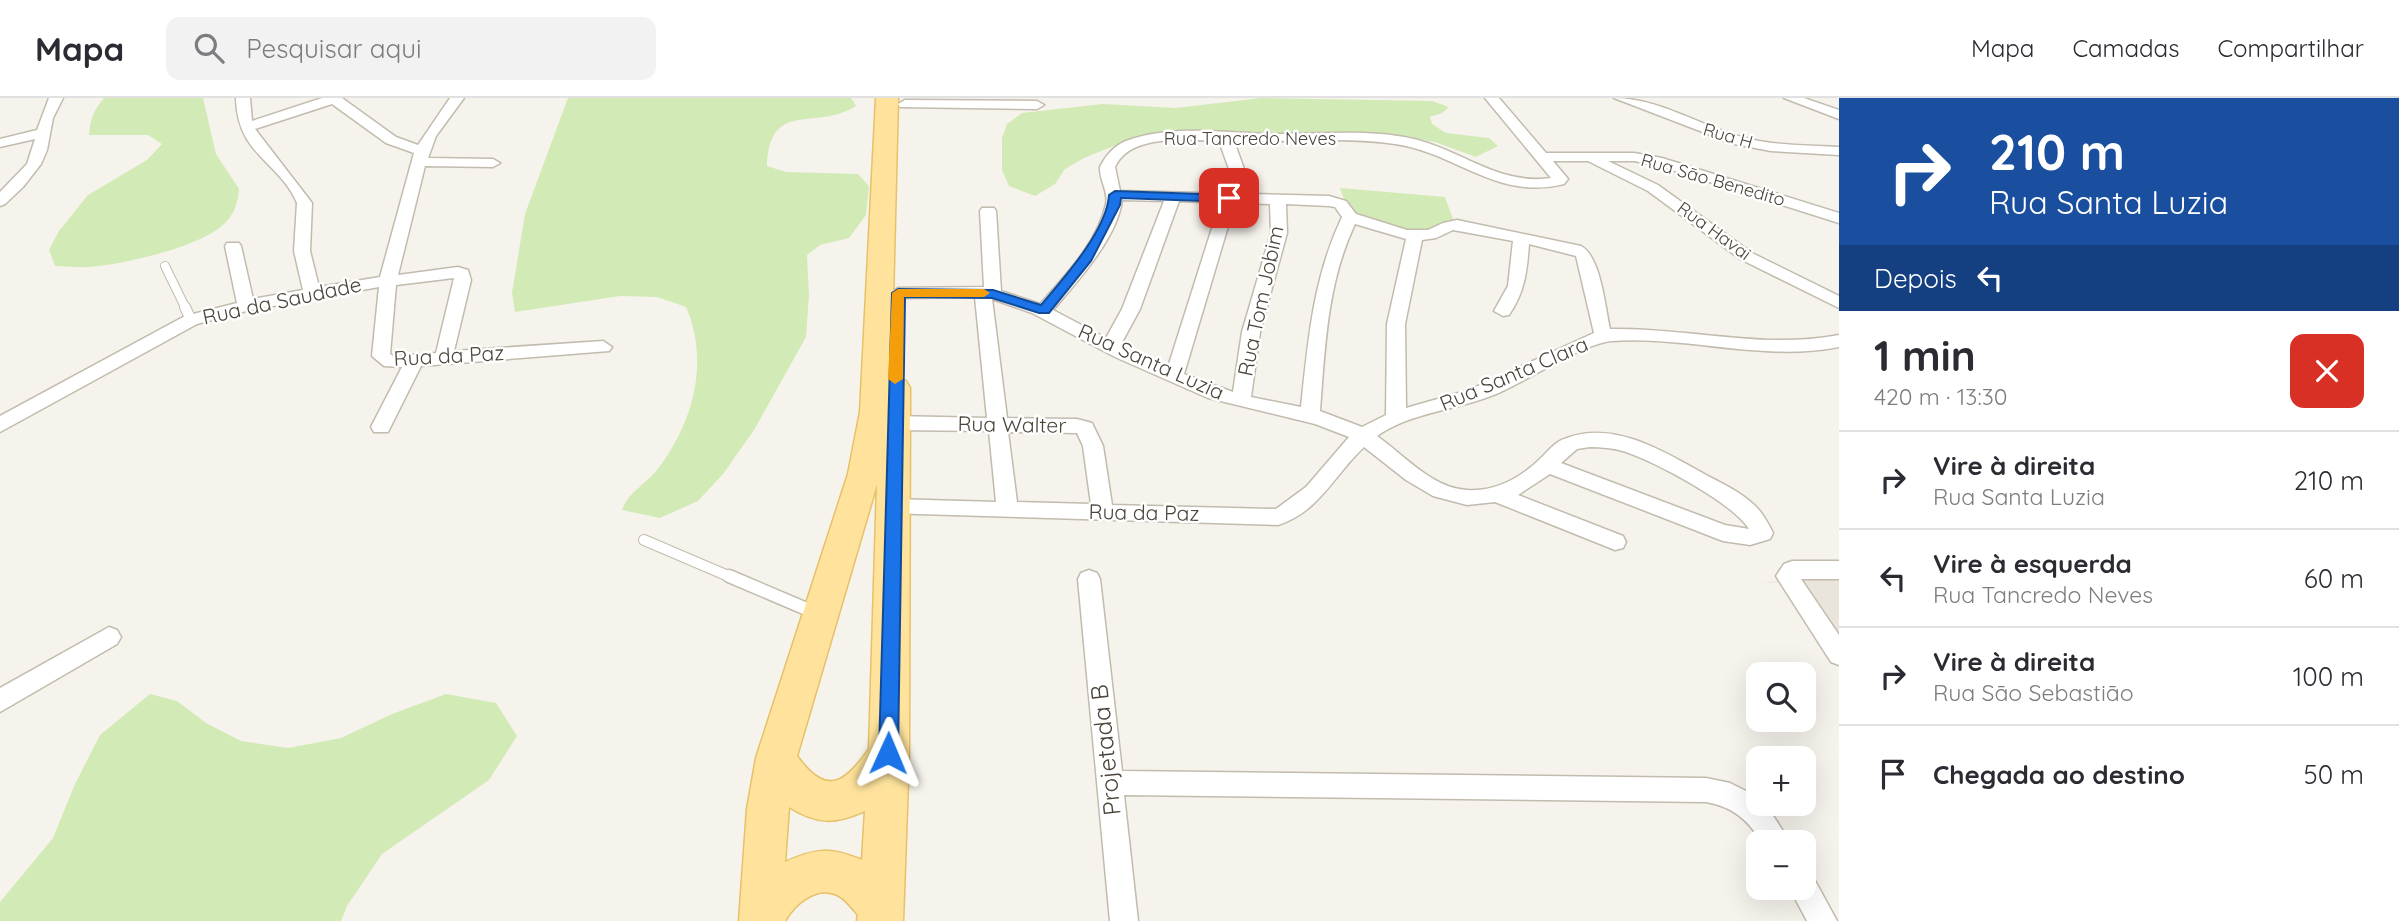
<!DOCTYPE html>
<html lang="pt">
<meta charset="utf-8">
<style>
:root{--surface:#fff;--page:#f2f2f3;--text:#2b2b33;--muted:#7c7c81;--line:#e1e1e2}
body{margin:0;font-family:Quicksand,sans-serif;background:var(--page);color:var(--text);height:100vh;display:flex;flex-direction:column;font-size:26px;white-space:nowrap}
*{box-sizing:border-box;margin:0}
p{font-size:23px;color:var(--muted)}
.icon{flex:none;width:38px;height:38px;fill:none;stroke:currentColor;stroke-width:2;stroke-linecap:round;stroke-linejoin:round}
.map{position:relative;flex:1;overflow:hidden}
.panel{display:flex;flex-direction:column;background:var(--surface);width:560px}
.panel>*{flex:none}
.top-card{background:#1a4fa0;color:#fff;overflow:hidden}
.controls{position:absolute;left:1746px;top:564px;display:grid;gap:14px}
.controls a{display:grid;place-items:center;width:70px;height:70px;border-radius:14px;background:var(--surface);box-shadow:0 7px 28px #0002;font-size:35px}
.pin{position:absolute;display:grid;place-items:center;width:60px;height:60px;color:#fff;margin:-30px;border-radius:14px;box-shadow:0 4px 10px #0006}
.me{position:absolute;width:77px;margin:-38px;rotate:1deg;stroke-linejoin:round;filter:drop-shadow(0 0 5px #0008)}
.turn{display:flex;align-items:center;gap:24px;height:147px;padding:0 35px;font-size:32px}
.turn .icon{width:91px;height:91px;stroke-width:2.5}
.turn b{display:block;font-size:49px;line-height:60px}
.then{display:flex;align-items:center;height:66px;padding:0 35px;background:#0003;gap:14px;font-size:26px}
.round{display:grid;place-items:center;flex:none;width:74px;height:74px;border-radius:14px;background:var(--page)}
.headline{display:flex;align-items:center;justify-content:space-between;height:119px;padding:0 35px}
h1{font-size:42px;font-weight:700;line-height:52px}
ul{padding:0;list-style:none}
li{display:flex;align-items:center;gap:21px;height:98px;padding:0 35px;border-top:2px solid var(--line)}
li div{flex:1}
li b{display:block;font-size:26px}
li em{font-style:normal}
header{display:flex;align-items:center;gap:42px;box-sizing:border-box;height:98px;padding:0 35px;background:var(--surface);border-bottom:2px solid var(--line)}
header strong{font-size:33px}
nav{display:flex;gap:38px;margin-inline-start:auto;font-size:24px}
.search{width:490px;height:63px;background:var(--page);display:flex;align-items:center;gap:18px;box-sizing:border-box;padding:0 24px;border-radius:14px;color:var(--muted);font-size:26px}
main{display:flex;flex:1;min-height:0}
.map>svg:first-child{display:block}
.residential{fill:#eae5da}
.green{fill:#d2eab5}
.lines{fill:none;stroke-linecap:round;stroke-linejoin:round}
.lane-far2-casing{stroke:#c2bbae;stroke-width:10}
.lane-far1-casing{stroke:#c2bbae;stroke-width:12}
.lane-casing{stroke:#c2bbae;stroke-width:15}
.street-casing{stroke:#c2bbae;stroke-width:3}
.primary-casing{stroke:#e6c16a;stroke-width:3}
.lane-far2{stroke:#fff;stroke-width:8}
.lane-far1{stroke:#fff;stroke-width:10}
.lane{stroke:#fff;stroke-width:12}
.street{fill:#fff;fill-rule:evenodd}
.primary{fill:#ffe39c;fill-rule:evenodd}
.route{fill:#1a73e8;stroke:#114b97;stroke-width:2}
.slow{fill:#f59e0b}
.labels{text-anchor:middle;stroke-width:5;stroke-linejoin:round;paint-order:stroke}
.far-street-label{font-size:18px;fill:#4b4439;stroke:#fff}
.street-label{font-size:21px;fill:#4b4439;stroke:#fff}
.near-street-label{font-size:24px;fill:#4b4439;stroke:#fff}
</style>
<header>
<strong>Mapa</strong>
<div class="search"><svg class="icon" aria-label="search" viewBox="0 0 24 24"><circle cx="10" cy="10" r="6"/><path d="M15 15l6 6"/></svg>Pesquisar aqui</div>
<nav><a>Mapa</a><a>Camadas</a><a>Compartilhar</a></nav>
</header>
<main>
<div class="map">
<svg width="1839" height="823" viewBox="0 0 1839 823">
<rect width="100%" height="100%" fill="#f6f3ec"/>
<!-- residential -->
<polygon class="residential" points="1839,476 1839,555 1789,484 1760,485"/>
<!-- green -->
<g class="green">
<path d="M104 0H203L216 56 239 91C238 104 235 115 225 125 202 149 121 167 88 169 77 170 66 168 55 168L49 152 59 133 88 97 147 62 162 46 148 37H89C90 21 94 12 104 0Z"/>
<path d="M568 0H851L856 8C815 34 770 0 767 68L786 74 858 76 869 88 866 117 849 140 820 147 807 157 809 197 806 239 754 332 723 376 698 403 660 420 622 412C628 394 645 387 657 372 693 326 710 264 686 209L657 199 620 198 515 214 512 195 525 116Z"/>
<polygon points="1261,0 1432,3 1449,9 1442,15 1430,19 1432,26 1446,35 1489,40 1498,48 1476,59 1435,44 1405,39 1145,39 1126,43 1084,60 1065,71 1055,86 1035,98 1009,88 1002,72 1002,40 1007,26 1022,15 1103,6 1176,10"/>
<path d="M1340 90 1445 99 1454 124C1444 125 1437 131 1428 133 1416 136 1369 125 1357 118 1348 113 1343 99 1340 90Z"/>
<polygon points="150,596 177,603 206,625 241,643 288,650 341,640 392,616 446,596 496,605 517,638 489,682 382,756 347,808 341,823 0,823 0,804 53,740 75,686 100,637"/>
</g>
<g class="lines">
<!-- lane-far2 casing -->
<g class="lane-far2-casing">
<polyline id="lane-far2" points="165,168 186,211"/>
</g>
<!-- lane-far1 casing -->
<g class="lane-far1-casing">
<g id="lane-far1">
<polyline points="185,209 191,222"/>
<polyline points="644,442 733,480"/>
</g>
</g>
<!-- lane casing -->
<g class="lane-casing">
<polyline id="lane" points="729,478 816,515"/>
</g>
<!-- street casing -->
<g class="street-casing">
<g id="street">
<polygon points="49,0 63,0 53,20 47,52 41,66 23,89 5,106 0,108 0,94 27,66 35,41 0,49 0,41 37,32"/>
<path d="M236 0H250L252 23 322 0H342L396 39 418 47 450 0H464L436 38 428 60 493 61 500 65 493 69 425 68 398 177 458 169 468 172 471 182 454 253 603 243 612 249 609 253 421 268 388 334H374L371 329 402 269 384 268 372 258 379 189 246 213 197 226 0 334V318L185 218 237 205 225 148 227 145H239L241 148 253 201 303 192 294 153 297 105C279 63 237 57 236 0ZM332 6 386 45 414 55 380 179 319 189 310 153 312 105 255 31ZM454 180 436 255 393 258 390 256 396 187Z"/>
<path d="M1485 0H1499L1546 55H1634L1662 60 1839 115V125L1659 68 1634 63H1608L1658 87 1752 155 1839 198V210L1740 161 1648 93 1588 63H1553L1568 81 1564 86C1497 103 1457 55 1395 46 1342 38 1287 45 1234 43L1253 96 1329 98 1346 103 1356 116 1407 132H1428L1443 125 1457 122 1581 148C1601 159 1605 209 1610 231 1687 229 1762 252 1839 237V249C1762 264 1688 238 1612 243 1584 245 1525 284 1496 296 1458 312 1411 314 1377 338 1404 357 1432 390 1467 392 1496 394 1522 379 1542 359 1550 351 1556 343 1567 340 1615 322 1666 355 1706 377 1725 387 1745 396 1759 412 1765 419 1769 427 1773 435L1770 441 1750 447 1723 443 1550 376 1518 397 1623 438 1626 444 1623 450 1615 452 1495 404 1467 407 1433 398 1406 382 1364 349C1334 377 1319 414 1278 427L886 415 883 409 886 403 893 401 996 404 989 333 894 332 887 330 884 325 887 320 894 318 987 320 975 199 898 200 889 195 898 190 984 189 980 113 982 110H994L996 113 1001 193 1040 206C1065 178 1098 144 1106 106 1109 94 1099 82 1100 69 1106 57 1114 48 1126 43 1173 25 1231 36 1280 36 1325 36 1370 31 1414 41 1461 52 1500 88 1551 80ZM1219 43 1238 96 1120 93 1115 69C1130 35 1189 42 1219 43ZM1122 102 1164 103 1122 211 1106 240 1053 212C1077 184 1118 139 1122 102ZM1179 103 1220 105 1168 269 1120 248 1140 211ZM1235 105 1270 106 1271 135 1242 234 1233 294 1184 276ZM1286 106 1329 108 1335 109 1342 119C1313 180 1308 243 1301 309L1251 299 1260 234 1287 135ZM1355 126 1406 141 1387 226 1386 317 1362 329 1320 313C1325 249 1327 185 1355 126ZM1453 132 1513 143 1508 188 1494 213 1503 218 1509 217C1525 194 1527 173 1529 146L1576 158 1594 235 1469 292 1406 310 1405 226 1422 142 1436 140ZM992 201 1032 215 1115 259 1208 300 1315 326 1349 339 1306 389 1276 411 1112 407 1103 348 1092 325 1077 321 1007 320ZM1008 334 1077 335 1083 348 1091 406 1017 404ZM1590 349C1601 349 1612 350 1623 353 1654 363 1732 404 1749 431L1725 427 1561 365 1577 351Z"/>
<path d="M1614 0C1659 0 1700 28 1742 39 1773 48 1807 47 1839 49V57L1771 53 1734 46Z"/>
<polygon points="1784,0 1804,0 1839,12 1839,21"/>
<polygon points="905,2 1037,3 1044,7 1037,11 900,9 898,6"/>
<polygon points="1792,463 1839,463 1839,481 1801,481 1839,537 1839,567 1831,564 1776,478 1784,466"/>
<path d="M1089 472 1097 475 1100 481 1122 673 1706 680 1730 685 1758 699 1759 705H1765L1790 744H1762C1747 721 1733 709 1706 704L1124 697 1138 823H1110L1078 481 1081 475Z"/>
<polygon points="109,529 117,532 121,539 117,546 0,614 0,590"/>
<polygon points="1804,776 1813,779 1837,823 1807,823 1789,789 1804,789"/>
</g>
</g>
<!-- primary casing -->
<g class="primary-casing">
<path id="primary" d="M876 0H898L891 281 906 283 910 290 909 655 903 823H857L858 817C852 810 845 800 837 797 816 787 794 807 785 823H739L747 711 756 660 848 376 860 314ZM877 386 869 651C844 687 826 698 797 658ZM789 709C818 727 835 726 865 713L862 762C829 749 817 750 785 764Z"/>
</g>
<!-- lane-far2 -->
<use href="#lane-far2" class="lane-far2"/>
<!-- lane-far1 -->
<use href="#lane-far1" class="lane-far1"/>
<!-- lane -->
<use href="#lane" class="lane"/>
<!-- street -->
<use href="#street" class="street"/>
<!-- primary -->
<use href="#primary" class="primary"/>
</g>
<!-- route -->
<path class="route" d="M1115 93 1229 97 1235 100 1229 104 1121 100 1120 107 1091 163 1049 215H1039L992 200 905 199 898 655 895 661 888 663 882 661 879 655 892 195 898 191 993 192 1041 207C1064 180 1107 132 1109 97Z"/>
<!-- slow -->
<polygon class="slow" points="898,191 984,191 990,195 984,199 904,199 903,281 895,286 888,281 892,195"/>
<g class="labels">
<!-- far-street labels -->
<g class="far-street-label">
<text transform="translate(1728 38) rotate(16)" y="6">Rua H</text>
<text x="1250" y="47">Rua Tancredo Neves</text>
<text transform="translate(1713 82) rotate(16)" y="6">Rua Sāo Benedito</text>
<text transform="translate(1714 133) rotate(36)" y="6">Rua Havai</text>
</g>
<!-- street labels -->
<g class="street-label">
<text transform="translate(282 203) rotate(-12)" y="7">Rua da Saudade</text>
<text transform="translate(1261 203) rotate(-78)" y="7">Rua Tom Jobim</text>
<text transform="translate(449 258) rotate(-3)" y="7">Rua da Paz</text>
<text transform="translate(1151 264) rotate(24)" y="7">Rua Santa Luzia</text>
<text transform="translate(1514 276) rotate(-23)" y="7">Rua Santa Clara</text>
<text transform="translate(1012 327) rotate(1)" y="7">Rua Walter</text>
<text transform="translate(1144 415) rotate(1)" y="7">Rua da Paz</text>
</g>
<!-- near-street labels -->
<g class="near-street-label">
<text transform="translate(1106 652) rotate(-96)" y="8">Projetada B</text>
</g>
</g>
</svg>
<div class="controls">
<a><svg class="icon" aria-label="search" viewBox="0 0 24 24"><circle cx="10" cy="10" r="6"/><path d="M15 15l6 6"/></svg></a>
<a>+</a>
<a>−</a>
</div>
<div class="pin" style="left:1229px;top:100px;background:#d93025"><svg class="icon" aria-label="arrive" viewBox="0 0 24 24"><path d="M6 21V4h12l-3 4 3 4H6"/></svg></div>
<svg class="me" style="left:888px;top:655px" viewBox="-20 -20 40 40"><path d="M0-17L14 15 0 8-14 15z" fill="#1a73e8" stroke="#fff" stroke-width="4"/></svg>
</div>
<section class="panel">
<div class="top-card">
<div class="turn"><svg class="icon" aria-label="right" viewBox="0 0 24 24"><path d="M7 20v-9h11M14 6l5 5-5 5"/></svg><div><b>210 m</b>Rua Santa Luzia</div></div>
<div class="then">Depois<svg class="icon" aria-label="left" viewBox="0 0 24 24"><path d="M17 20v-9H6M10 6l-5 5 5 5"/></svg></div>
</div>
<div class="headline"><div><h1>1 min</h1><p>420 m · 13:30</p></div><a class="round" style="background:#d93025;color:#fff"><svg class="icon" aria-label="close" viewBox="0 0 24 24"><path d="M6 6l12 12M18 6L6 18"/></svg></a></div>
<ul>
<li><svg class="icon" aria-label="right" viewBox="0 0 24 24"><path d="M7 20v-9h11M14 6l5 5-5 5"/></svg><div><b>Vire à direita</b><p>Rua Santa Luzia</p></div><em>210 m</em></li>
<li><svg class="icon" aria-label="left" viewBox="0 0 24 24"><path d="M17 20v-9H6M10 6l-5 5 5 5"/></svg><div><b>Vire à esquerda</b><p>Rua Tancredo Neves</p></div><em>60 m</em></li>
<li><svg class="icon" aria-label="right" viewBox="0 0 24 24"><path d="M7 20v-9h11M14 6l5 5-5 5"/></svg><div><b>Vire à direita</b><p>Rua Sāo Sebastiāo</p></div><em>100 m</em></li>
<li><svg class="icon" aria-label="arrive" viewBox="0 0 24 24"><path d="M6 21V4h12l-3 4 3 4H6"/></svg><div><b>Chegada ao destino</b></div><em>50 m</em></li>
</ul>
</section>
</main>
